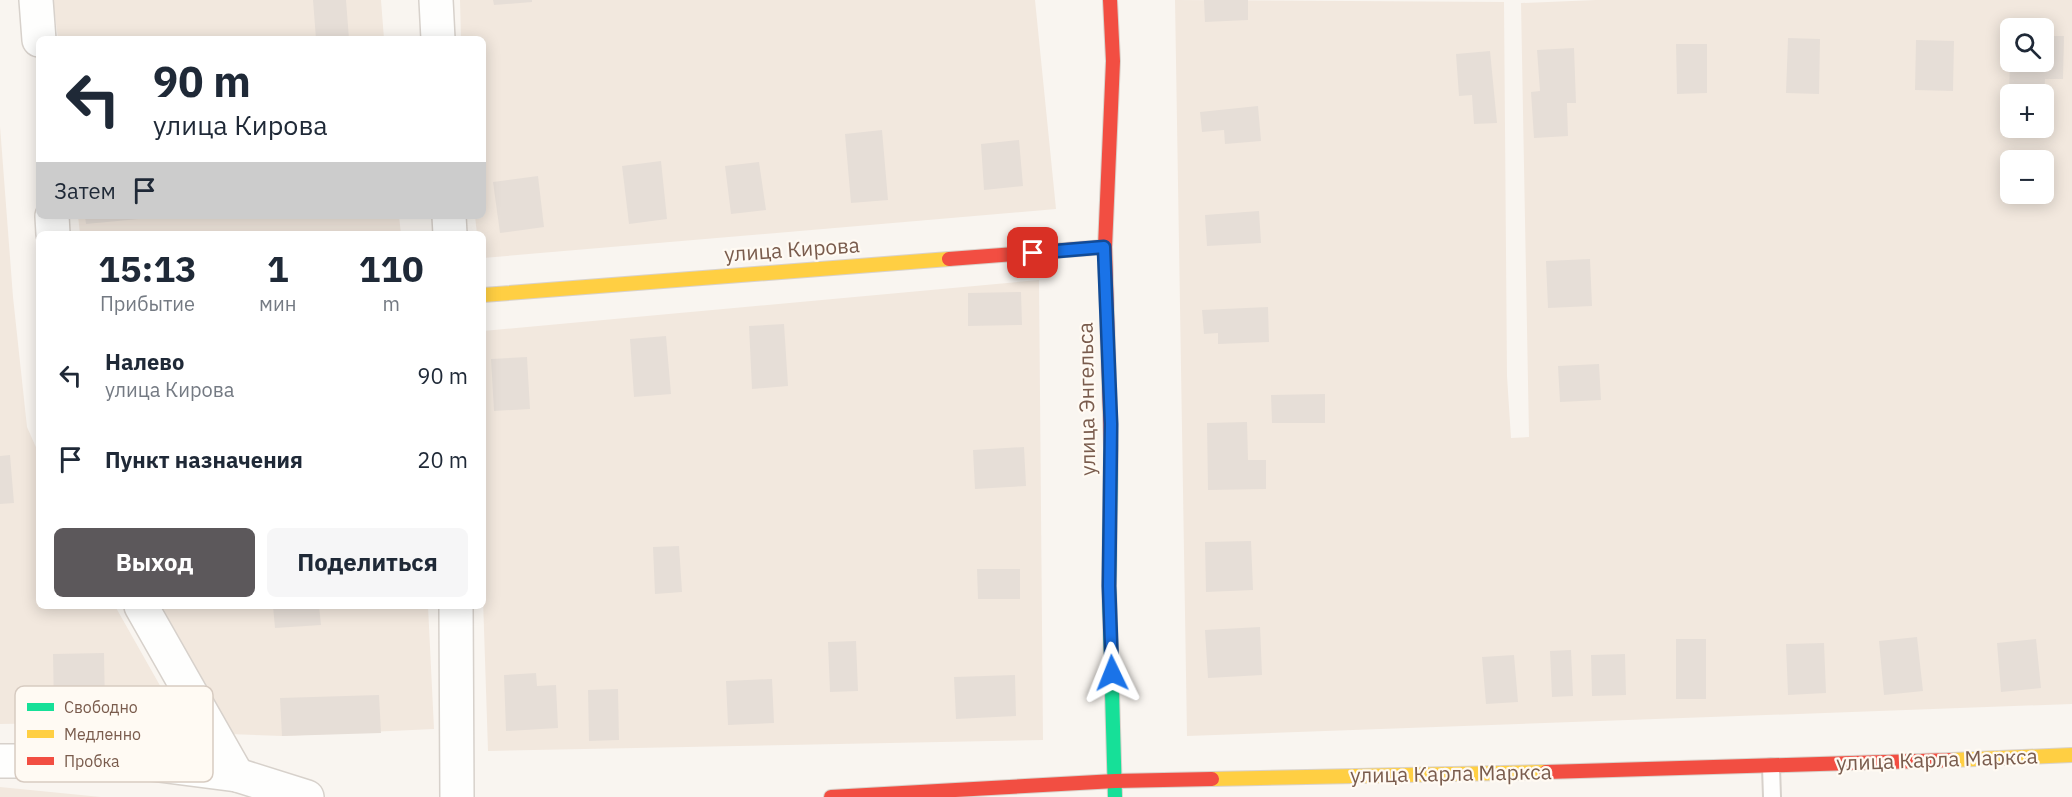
<!DOCTYPE html>
<html lang="ru">
<meta charset="utf-8">
<style>
:root{--surface:#fff;--page:#f6f6f7;--text:#1f2937;--muted:#747a83;--accent:#5c585b}
body{margin:0;font-family:"IBM Plex Sans",sans-serif;background:var(--page);color:var(--text);height:100vh;display:flex;flex-direction:column;font-size:22px;white-space:nowrap}
*{box-sizing:border-box;margin:0}
p{font-size:20px;color:var(--muted)}
.icon{flex:none;width:33px;height:33px;fill:none;stroke:currentColor;stroke-width:2;stroke-linecap:round;stroke-linejoin:round}
.map{position:relative;flex:1;overflow:hidden}
.drawer{position:absolute;left:36px;top:231px;width:450px;height:378px;display:flex;flex-direction:column;background:var(--surface);border-radius:9px;box-shadow:0 3px 15px #0003}
.drawer>*{flex:none}
.hud{position:absolute;left:36px;top:36px;width:450px;height:183px;border-radius:9px;box-shadow:0 3px 15px #0003;background:#fff;color:var(--text);overflow:hidden}
.fabs{position:absolute;left:2000px;top:18px;display:grid;gap:12px}
.fabs a{display:grid;place-items:center;width:54px;height:54px;border-radius:9px;background:var(--surface);box-shadow:0 3px 15px #0003;font-size:30px}
.pin{position:absolute;display:grid;place-items:center;width:51px;height:51px;color:#fff;margin:-26px;border-radius:12px;box-shadow:0 3px 9px #0006}
.me{position:absolute;width:66px;margin:-33px;rotate:358deg;stroke-linejoin:round;filter:drop-shadow(0 0 4px #0008)}
.turn{display:flex;align-items:center;gap:21px;height:126px;padding:0 18px;font-size:27px}
.turn .icon{width:78px;height:78px;stroke-width:2.5}
.turn b{display:block;font-size:42px;line-height:51px}
.then{display:flex;align-items:center;height:57px;padding:0 18px;background:#0003;gap:12px;font-size:22px}
.eta{display:flex;justify-content:space-evenly;align-items:center;height:102px;text-align:center}
.eta b{font-size:36px;font-weight:800;line-height:42px}
.button{display:flex;gap:12px;margin-top:auto;padding:12px 18px}
.button a{flex:1;height:69px;border-radius:9px;background:var(--accent);color:#fff;font-size:24px;font-weight:800;line-height:69px;text-align:center}
.button a+a{background:var(--page);color:var(--text)}
ul{padding:0;list-style:none}
li{display:flex;align-items:center;gap:18px;height:84px;padding:0 18px}
li div{flex:1}
li b{display:block;font-size:22px}
li em{font-style:normal}
.map>svg:first-child{display:block}
.residential{fill:#f2e8de;fill-rule:evenodd}
.building{fill:#e6ded7}
.lines{fill:none;stroke-linecap:round;stroke-linejoin:round}
.lane-casing{stroke:#d7d1cb;stroke-width:20}
.street-casing{stroke:#d7d1cb;stroke-width:36}
.fast-casing{stroke:#d9d2cb;stroke-width:16}
.slow-casing{stroke:#d9d2cb;stroke-width:16}
.jam-casing{stroke:#d9d2cb;stroke-width:16}
.lane{stroke:#fefefd;stroke-width:16}
.street{stroke:#fefefd;stroke-width:33}
.fast{stroke:#16e098;stroke-width:14}
.slow{stroke:#ffcf43;stroke-width:14}
.jam{stroke:#f24e42;stroke-width:14}
.route-casing{stroke:#114b97;stroke-width:15}
.route{stroke:#1a73e8;stroke-width:10}
.labels{text-anchor:middle;stroke-width:4.5;stroke-linejoin:round;paint-order:stroke}
.street-label{font-size:21px;fill:#7a5c4d;stroke:#fffaf3}
.key{fill:#fffaf3;stroke:#d7cbc1;stroke-width:1.5}
.key-label{font-size:16px;fill:#7a5c4d}
</style>
<div class="map">
<svg width="2072" height="797" viewBox="0 0 2072 797">
<rect width="100%" height="100%" fill="#f9f5f0"/>
<!-- residential -->
<g class="residential">
<polygon points="53,0 381,0 384,39 58,39"/>
<polygon points="460,0 1035,0 1056,209 483,258 483,234 477,234 475,216 483,216 483,39 461,39"/>
<path d="M1175 0 1504 2 1507 376 1511 438 1529 437 1521 3 1596 0H2072V704L1187 736ZM2010 28H2043V62H2010ZM2010 94H2043V128H2010ZM2010 160H2043V194H2010Z"/>
<polygon points="0,126 13,297 27,427 39,454 39,606 115,606 180,721 0,724"/>
<polygon points="78,216 399,216 401,234 80,234"/>
<polygon points="1039,280 1043,740 488,751 483,599 483,331"/>
<polygon points="162,606 428,606 434,729 282,736 229,734"/>
<polygon points="0,787 101,797 0,797"/>
</g>
<!-- building -->
<g class="building">
<polygon points="313,0 346,0 349,39 316,39"/>
<polygon points="493,0 532,0 532,2 494,5"/>
<polygon points="1204,0 1248,0 1248,20 1205,22"/>
<polygon points="2043,36 2064,36 2063,79 2045,79 2044,94 2009,94 2010,62 2043,62"/>
<polygon points="1788,38 1820,39 1819,94 1786,93"/>
<polygon points="1916,40 1954,41 1953,91 1915,90"/>
<polygon points="1676,44 1707,44 1707,93 1677,94"/>
<polygon points="1574,48 1576,103 1567,103 1568,136 1534,138 1531,92 1540,91 1537,50"/>
<polygon points="1490,51 1497,123 1474,124 1472,95 1459,96 1456,54"/>
<polygon points="1258,106 1261,141 1225,144 1224,130 1202,132 1200,112"/>
<polygon points="882,130 888,200 851,203 845,134"/>
<polygon points="1019,140 1023,186 984,190 981,144"/>
<polygon points="661,161 667,219 629,224 622,166"/>
<polygon points="759,162 766,210 731,214 725,166"/>
<polygon points="538,176 544,227 500,233 493,182"/>
<polygon points="1259,211 1261,243 1207,246 1205,215"/>
<polygon points="85,216 149,216 149,218 86,224"/>
<polygon points="1590,259 1592,306 1548,308 1546,261"/>
<polygon points="1021,292 1022,325 968,326 968,293"/>
<polygon points="1268,307 1269,342 1218,344 1218,333 1204,334 1202,310"/>
<polygon points="784,324 788,386 752,389 749,326"/>
<polygon points="666,336 671,394 634,397 630,339"/>
<polygon points="527,357 530,409 494,411 491,359"/>
<polygon points="1599,364 1601,400 1560,402 1558,366"/>
<polygon points="1325,394 1325,423 1272,423 1271,395"/>
<polygon points="1247,422 1248,460 1266,460 1266,489 1208,490 1207,423"/>
<polygon points="1024,447 1026,486 975,489 973,450"/>
<polygon points="10,455 14,503 0,504 0,456"/>
<polygon points="1251,541 1253,590 1206,592 1205,542"/>
<polygon points="679,546 682,592 655,594 653,547"/>
<polygon points="977,569 1020,569 1020,599 978,599"/>
<polygon points="273,606 319,606 321,625 275,628"/>
<polygon points="1260,627 1262,675 1208,678 1205,630"/>
<polygon points="1917,637 1923,691 1884,695 1879,641"/>
<rect x="1676" y="639" width="30" height="60"/>
<polygon points="2036,639 2041,688 2001,692 1997,643"/>
<polygon points="856,641 858,691 830,692 828,642"/>
<polygon points="1824,643 1826,693 1788,695 1786,644"/>
<polygon points="1571,650 1573,696 1552,697 1550,651"/>
<polygon points="104,653 105,708 54,709 53,654"/>
<polygon points="1625,654 1626,695 1592,696 1591,655"/>
<polygon points="1514,655 1518,702 1486,704 1482,657"/>
<polygon points="536,673 537,686 556,685 558,728 506,731 504,675"/>
<polygon points="1015,675 1016,716 956,719 954,677"/>
<polygon points="772,679 774,723 728,725 726,681"/>
<polygon points="618,689 619,740 589,741 588,690"/>
<polygon points="379,695 381,733 282,736 280,698"/>
</g>
<g class="lines">
<!-- lane casing -->
<g class="lane-casing">
<polyline id="lane" points="1771,767 1772,797"/>
</g>
<!-- street casing -->
<g class="street-casing">
<g id="street">
<polyline points="36,0 39,40"/>
<polyline points="436,0 438,39"/>
<polyline points="52,216 53,234"/>
<polyline points="449,216 450,234"/>
<polyline points="141,606 237,775"/>
<polyline points="456,606 457,797"/>
<polyline points="0,761 128,761 237,775 307,797"/>
</g>
</g>
<!-- fast casing -->
<g class="fast-casing">
<polyline id="fast" points="1111,448 1109,586 1115,797"/>
</g>
<!-- slow casing -->
<g class="slow-casing">
<g id="slow">
<polyline points="483,295 949,259"/>
<polyline points="1952,760 2072,755"/>
<polyline points="1212,779 1546,772"/>
</g>
</g>
<!-- jam casing -->
<g class="jam-casing">
<g id="jam">
<polyline points="1110,0 1113,61 1105,247 1111,448"/>
<polyline points="949,259 1105,247"/>
<polyline points="1546,772 1952,760"/>
<polyline points="831,797 1115,781 1212,779"/>
</g>
</g>
<!-- lane -->
<use href="#lane" class="lane"/>
<!-- street -->
<use href="#street" class="street"/>
<!-- fast -->
<use href="#fast" class="fast"/>
<!-- slow -->
<use href="#slow" class="slow"/>
<!-- jam -->
<use href="#jam" class="jam"/>
</g>
<g class="lines">
<!-- route casing -->
<g class="route-casing">
<polyline id="route" points="1033,253 1104,247 1111,424 1109,586 1112,673"/>
</g>
<!-- route -->
<use href="#route" class="route"/>
</g>
<g class="labels">
<!-- street labels -->
<g class="street-label">
<text transform="translate(792 250) rotate(-4)" y="7">улица Кирова</text>
<text transform="translate(1087 399) rotate(-91)" y="7">улица Энгельса</text>
<text transform="translate(1937 760) rotate(-2)" y="7">улица Карла Маркса</text>
<text transform="translate(1451 774) rotate(-1)" y="7">улица Карла Маркса</text>
</g>
</g>
<!-- legend -->
<rect x="15" y="686" width="198" height="96" rx="9" class="key"/>
<rect x="27" y="703" width="27" height="8" fill="#16e098"/>
<rect x="27" y="730" width="27" height="8" fill="#ffcf43"/>
<rect x="27" y="757" width="27" height="8" fill="#f24e42"/>
<g class="key-label">
<text x="64" y="713">Свободно</text>
<text x="64" y="740">Медленно</text>
<text x="64" y="767">Пробка</text>
</g>
</svg>
<div class="fabs">
<a><svg class="icon" aria-label="search" viewBox="0 0 24 24"><circle cx="10" cy="10" r="6"/><path d="M15 15l6 6"/></svg></a>
<a>+</a>
<a>−</a>
</div>
<div class="pin" style="left:1033px;top:253px;background:#d93025"><svg class="icon" aria-label="arrive" viewBox="0 0 24 24"><path d="M6 21V4h12l-3 4 3 4H6"/></svg></div>
<svg class="me" style="left:1112px;top:673px" viewBox="-20 -20 40 40"><path d="M0-17L14 15 0 8-14 15z" fill="#1a73e8" stroke="#fff" stroke-width="4"/></svg>
<div class="hud">
<div class="turn"><svg class="icon" aria-label="left" viewBox="0 0 24 24"><path d="M17 20v-9H6M10 6l-5 5 5 5"/></svg><div><b>90 m</b>улица Кирова</div></div>
<div class="then">Затем<svg class="icon" aria-label="arrive" viewBox="0 0 24 24"><path d="M6 21V4h12l-3 4 3 4H6"/></svg></div>
</div>
<section class="drawer">
<div class="eta">
<div><b>15:13</b><p>Прибытие</p></div>
<div><b>1</b><p>мин</p></div>
<div><b>110</b><p>m</p></div>
</div>
<ul>
<li><svg class="icon" aria-label="left" viewBox="0 0 24 24"><path d="M17 20v-9H6M10 6l-5 5 5 5"/></svg><div><b>Налево</b><p>улица Кирова</p></div><em>90 m</em></li>
<li><svg class="icon" aria-label="arrive" viewBox="0 0 24 24"><path d="M6 21V4h12l-3 4 3 4H6"/></svg><div><b>Пункт назначения</b></div><em>20 m</em></li>
</ul>
<div class="button"><a>Выход</a><a>Поделиться</a></div>
</section>
</div>
